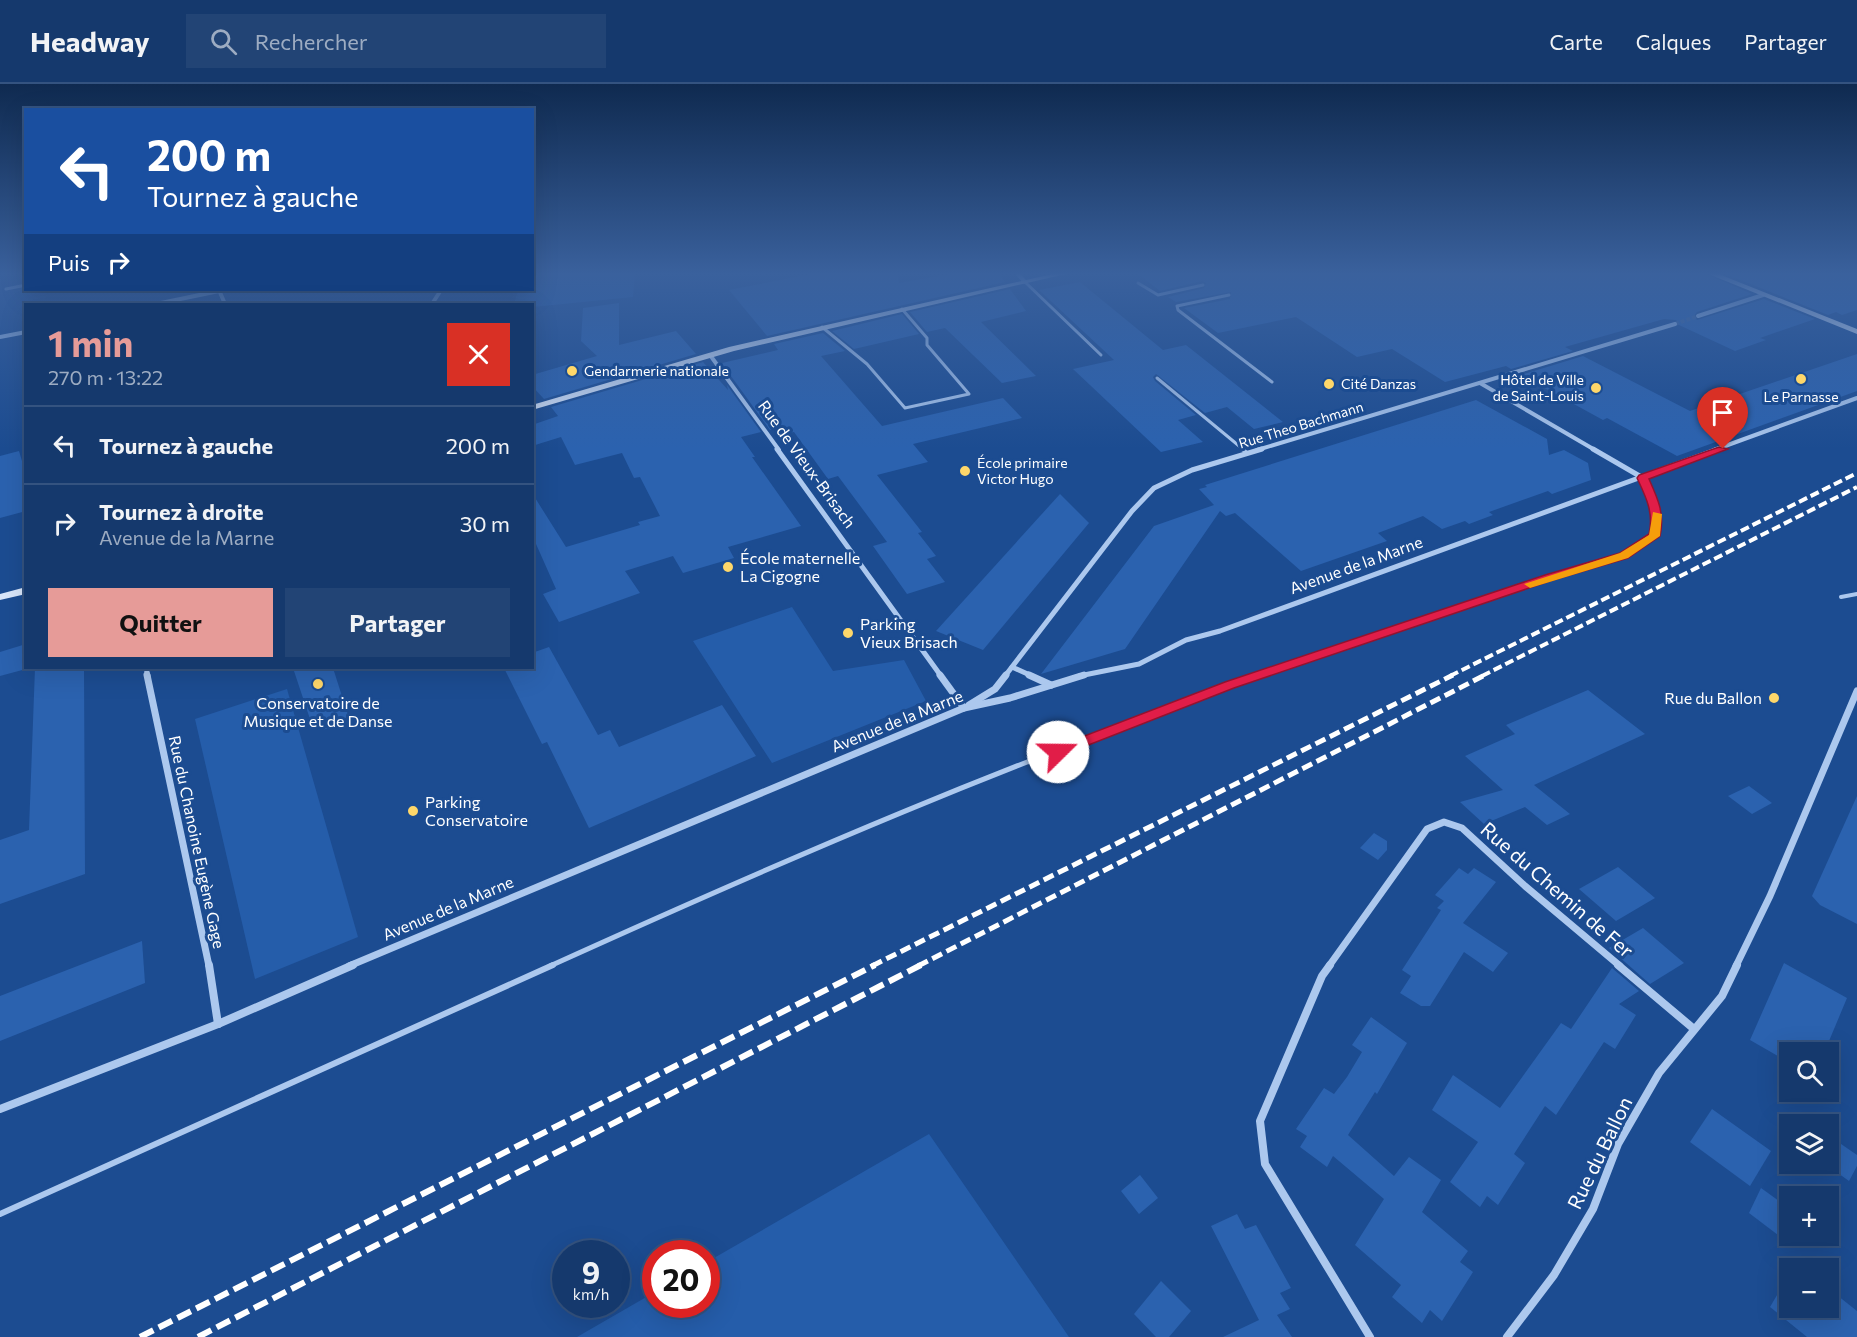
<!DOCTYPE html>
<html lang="fr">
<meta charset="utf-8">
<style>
:root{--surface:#15396d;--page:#224475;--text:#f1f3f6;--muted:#9dacc2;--line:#345380;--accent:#e69b98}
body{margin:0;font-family:Commissioner,sans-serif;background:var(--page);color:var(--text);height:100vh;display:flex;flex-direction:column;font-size:22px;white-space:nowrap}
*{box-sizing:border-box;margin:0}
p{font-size:20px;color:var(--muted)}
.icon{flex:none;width:33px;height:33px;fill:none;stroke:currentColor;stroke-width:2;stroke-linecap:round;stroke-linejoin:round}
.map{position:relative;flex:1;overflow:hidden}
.details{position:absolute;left:24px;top:219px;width:510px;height:366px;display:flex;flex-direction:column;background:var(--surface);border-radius:0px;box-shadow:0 6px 24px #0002,0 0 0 2px var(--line)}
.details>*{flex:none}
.hud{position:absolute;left:24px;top:24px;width:510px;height:183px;border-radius:0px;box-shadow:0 6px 24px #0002,0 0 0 2px var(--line);background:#1a4fa0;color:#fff;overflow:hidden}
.fabs{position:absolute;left:1779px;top:958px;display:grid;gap:12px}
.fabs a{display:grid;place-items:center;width:60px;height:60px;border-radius:0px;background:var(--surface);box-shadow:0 6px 24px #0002,0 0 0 2px var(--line);font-size:30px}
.speed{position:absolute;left:552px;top:1156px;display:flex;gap:12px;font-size:30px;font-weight:700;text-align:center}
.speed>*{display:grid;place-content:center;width:78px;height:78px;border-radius:50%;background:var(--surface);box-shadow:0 6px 24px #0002,0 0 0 2px var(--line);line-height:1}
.speed small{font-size:15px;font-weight:400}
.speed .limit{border:9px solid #d22;background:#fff;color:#111}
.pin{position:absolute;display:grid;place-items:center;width:51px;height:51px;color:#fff;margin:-62px -26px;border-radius:50% 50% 50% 0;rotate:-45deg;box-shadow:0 0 6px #0007}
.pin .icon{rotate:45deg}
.me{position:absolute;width:66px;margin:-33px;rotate:68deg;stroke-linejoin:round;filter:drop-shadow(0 0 4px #0008)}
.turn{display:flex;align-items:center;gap:21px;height:126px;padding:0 24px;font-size:27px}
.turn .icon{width:78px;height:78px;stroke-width:2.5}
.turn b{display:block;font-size:42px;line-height:51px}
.then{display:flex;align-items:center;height:57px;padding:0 24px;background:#0003;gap:12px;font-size:22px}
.round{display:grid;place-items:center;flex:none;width:63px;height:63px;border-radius:0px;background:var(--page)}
.summary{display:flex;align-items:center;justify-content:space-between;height:102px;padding:0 24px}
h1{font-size:36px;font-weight:700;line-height:45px;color:var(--accent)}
.button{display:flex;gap:12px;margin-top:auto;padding:12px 24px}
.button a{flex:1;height:69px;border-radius:0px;background:var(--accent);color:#111;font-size:24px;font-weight:700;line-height:69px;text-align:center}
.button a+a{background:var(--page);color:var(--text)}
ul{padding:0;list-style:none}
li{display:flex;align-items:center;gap:18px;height:78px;padding:0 24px;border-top:2px solid var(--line)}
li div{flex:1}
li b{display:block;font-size:22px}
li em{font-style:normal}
header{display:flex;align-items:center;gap:36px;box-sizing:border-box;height:84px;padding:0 30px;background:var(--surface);border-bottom:2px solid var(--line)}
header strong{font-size:28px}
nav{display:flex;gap:33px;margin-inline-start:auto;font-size:21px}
.search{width:420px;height:54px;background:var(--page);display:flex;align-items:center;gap:15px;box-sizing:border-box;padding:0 21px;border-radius:0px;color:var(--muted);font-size:22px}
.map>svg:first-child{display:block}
.green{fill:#255daa}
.building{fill:#2b62af}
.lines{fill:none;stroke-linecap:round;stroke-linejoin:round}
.minor-tunnel{stroke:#3e67a2;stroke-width:4;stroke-dasharray:4 2;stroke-linecap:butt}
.service-far3{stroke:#acc8ee;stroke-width:3}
.service-far2{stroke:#acc8ee;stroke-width:4}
.service-far1{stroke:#acc8ee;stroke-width:5}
.service{stroke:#acc8ee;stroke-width:6}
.minor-far3{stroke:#acc8ee;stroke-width:4}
.minor-far2{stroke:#acc8ee;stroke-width:5}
.minor-far1{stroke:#acc8ee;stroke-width:7}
.minor{stroke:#acc8ee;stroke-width:8}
.secondary{fill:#d9e6fa;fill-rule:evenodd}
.rail-far2{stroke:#fff;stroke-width:4;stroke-dasharray:9 4;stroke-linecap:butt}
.rail-far1{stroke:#fff;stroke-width:5;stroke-dasharray:11 5;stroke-linecap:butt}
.rail{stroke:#fff;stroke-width:6;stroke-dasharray:15 6;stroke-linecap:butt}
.route{fill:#e11d48;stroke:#92132f;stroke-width:1.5}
.slow{fill:#f59e0b}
.poi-dot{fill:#fed76a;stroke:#1c4c91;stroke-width:2}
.labels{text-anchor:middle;stroke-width:6;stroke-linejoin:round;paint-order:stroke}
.far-poi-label{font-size:14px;fill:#fff;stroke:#1c4c91;text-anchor:start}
.far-street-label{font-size:14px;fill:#fff;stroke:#1c4c91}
.street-label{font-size:16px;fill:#fff;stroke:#1c4c91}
.poi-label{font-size:16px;fill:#fff;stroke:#1c4c91;text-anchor:start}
.near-street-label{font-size:20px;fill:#fff;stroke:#1c4c91}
</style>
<header>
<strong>Headway</strong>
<div class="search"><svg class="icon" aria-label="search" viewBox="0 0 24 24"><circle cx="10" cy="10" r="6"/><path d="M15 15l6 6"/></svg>Rechercher</div>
<nav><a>Carte</a><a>Calques</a><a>Partager</a></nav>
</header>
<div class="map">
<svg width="1857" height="1253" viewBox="0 0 1857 1253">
<rect width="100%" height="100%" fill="#1c4c91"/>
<!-- green -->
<g class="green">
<polygon points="533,189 635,189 633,213 533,223 532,220 514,220 518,206 532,206"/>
<polygon points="792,523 833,587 904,576 926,617 772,679 693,557"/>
<polygon points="287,605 358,853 255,895 195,635"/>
<polygon points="929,1050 1069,1253 577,1253 655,1208 656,1221 706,1221 707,1178"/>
</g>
<!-- building -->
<g class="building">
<polygon points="816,189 898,189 899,199 956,189 999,189 1005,198 767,252 729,206"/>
<polygon points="1137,189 1704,189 1752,210 1697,228 1694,232 1697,236 1764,215 1815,235 1760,254 1766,256 1735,267 1679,241 1676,236 1664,235 1565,263 1573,267 1511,285 1506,282 1445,298 1392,265 1357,273 1296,233 1218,249 1184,224 1230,215 1231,208 1176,218 1168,213 1204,204 1206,199 1202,197 1160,207"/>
<polygon points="1723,189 1857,189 1857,226 1842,231 1836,228 1828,231"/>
<polygon points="1080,198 1163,266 1186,261 1283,338 1254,345 1227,323 1205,329 1156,290 1153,293 1155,297 1196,331 1178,336 1203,358 1161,368 1073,285 1114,276 1039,206"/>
<polygon points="1010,205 1026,227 981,238 1036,292 1002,299 945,244 927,248 910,228"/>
<polygon points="619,219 619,261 676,247 696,270 544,315 532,302 532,291 597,272 581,257 583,224"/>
<polygon points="902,230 919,250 854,265 832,247"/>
<polygon points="823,249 845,267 821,272 882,342 1003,314 1022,334 913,360 928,378 877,391 922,448 918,449 936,472 927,475 945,498 907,510 873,462 887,458 838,392 828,395 794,348 789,349 784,343 770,346 723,281 722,279 778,266 774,260"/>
<polygon points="1857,270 1857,307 1677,372 1607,334 1603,336 1521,291 1583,272 1690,327"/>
<polygon points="703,278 728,306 727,301 761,348 741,353 755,373 752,373 801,442 728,463 734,474 683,489 673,472 625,487 640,509 559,538 543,510 556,505 532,451 532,409 566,463 640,441 638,438 660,432 640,393 634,394 622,369 575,381 561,353 532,362 532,341 558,332 551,323"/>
<polygon points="1476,316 1547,355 1549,371 1564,366 1588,379 1591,396 1552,410 1548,407 1489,428 1493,431 1469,440 1465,437 1442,445 1423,432 1378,449 1387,457 1301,487 1235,429 1226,432 1220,427 1125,565 1041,590 1154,442 1214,421 1199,405 1207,403 1205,401"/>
<polygon points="19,367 22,377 26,376 26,427 0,434 0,372"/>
<polygon points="1060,410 1089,439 983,566 936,547"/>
<polygon points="26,560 26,585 0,592 0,568"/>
<polygon points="549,563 598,651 610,646 619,663 722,621 756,672 589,744 547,658 542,660 504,584 532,584 532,569"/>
<polygon points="35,584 84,584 85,790 0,820 0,756 29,746"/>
<polygon points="293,584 333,584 348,631 341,639 323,646 313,644"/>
<polygon points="1588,606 1645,650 1534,701 1570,730 1547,741 1525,723 1484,740 1460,718 1503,706 1465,672 1515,650 1506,641"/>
<polygon points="1749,702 1772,719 1752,730 1728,712"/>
<polygon points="1857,712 1857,840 1820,821 1812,812"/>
<polygon points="1374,749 1387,757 1387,766 1378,776 1360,764"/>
<polygon points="1618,783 1655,814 1616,837 1579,805"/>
<polygon points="1459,784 1468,790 1474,784 1496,798 1463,839 1508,869 1493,888 1464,868 1430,922 1421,922 1400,909 1411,892 1402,886 1441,826 1437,824 1444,817 1435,811"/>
<polygon points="1643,844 1684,879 1650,900 1609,864"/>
<polygon points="142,857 145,899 0,957 0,912"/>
<polygon points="1784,879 1847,914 1824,969 1790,969 1790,979 1750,956"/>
<polygon points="1612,884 1639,907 1619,920 1636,931 1615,965 1604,958 1556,1031 1545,1022 1514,1070 1525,1079 1498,1121 1487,1112 1480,1123 1450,1098 1478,1058 1432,1026 1453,991 1500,1024 1561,939 1571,945"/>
<polygon points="1371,933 1407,959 1377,1010 1375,1008 1348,1051 1394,1092 1409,1073 1441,1096 1422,1128 1468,1167 1460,1178 1473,1188 1442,1237 1430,1226 1422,1239 1392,1213 1401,1201 1355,1161 1384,1115 1333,1072 1327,1083 1300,1063 1307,1052 1296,1045 1324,1004 1334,1010 1347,993 1362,968 1352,961"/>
<polygon points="1712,1025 1771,1067 1750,1102 1690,1058"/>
<polygon points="1828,1051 1857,1071 1857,1082 1849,1097 1828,1082"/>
<polygon points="1140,1091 1158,1114 1139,1130 1121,1107"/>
<polygon points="1761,1104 1790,1125 1790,1160 1749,1129"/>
<polygon points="1237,1130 1245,1145 1256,1141 1291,1204 1280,1209 1290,1225 1277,1231 1292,1253 1223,1253 1259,1236 1211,1142"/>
<polygon points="1790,1189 1790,1224 1828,1224 1828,1204 1857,1227 1857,1253 1807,1253 1770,1223"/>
<polygon points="1161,1197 1191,1227 1169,1253 1156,1253 1134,1230"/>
</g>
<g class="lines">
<!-- minor-tunnel -->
<polyline class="minor-tunnel" points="1675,240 1698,232"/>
<!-- service-far3 -->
<g class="service-far3">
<polyline points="1025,198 1101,271"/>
<polyline points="1138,199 1158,211 1203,201"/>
<polyline points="6,205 26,201"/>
<polyline points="219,207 228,206"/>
<polyline points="1229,211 1177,222 1178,226 1272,298"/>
<polyline points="822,243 867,280 905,324 969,310 927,261 927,254 902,225"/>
<polyline points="1157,294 1244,366"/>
</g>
<!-- service-far2 -->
<g class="service-far2">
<polyline points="1242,365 1247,369"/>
<polyline points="1841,513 1857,510"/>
<polyline points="1259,592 1549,493 1624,472 1654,452 1656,429 1643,394"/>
</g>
<!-- service-far1 -->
<path class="service-far1" d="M550 882C784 776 1020 674 1264 591"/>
<!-- service -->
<polyline class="service" points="0,1130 553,881"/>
<!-- minor-far3 -->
<g class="minor-far3">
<polyline points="1017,189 1025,198"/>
<polyline points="219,206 225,220"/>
<polyline points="156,220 219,207"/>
<polyline points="432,220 441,206"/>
<polyline points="1698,232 1763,211"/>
<polyline points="0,253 26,248"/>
<polyline points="710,271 779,366"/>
<polyline points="1480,299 1595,366"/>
<polyline points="1257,366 1675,240"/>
<polyline points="1714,366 1857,314"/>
</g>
<!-- minor-far2 -->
<g class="minor-far2">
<polyline points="777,365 941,592"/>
<polyline points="1593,365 1643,394"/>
<polyline points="1012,583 1032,592"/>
<polyline points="146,584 148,592"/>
<polyline points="1005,592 1132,427 1154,404 1192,386 1262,365"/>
<polyline points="1079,592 1139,580 1186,556 1220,547 1718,365"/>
</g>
<!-- minor-far1 -->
<g class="minor-far1">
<polyline points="147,591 209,882"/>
<polyline points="940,591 964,624"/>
<polyline points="1029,591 1051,601"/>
<polyline points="969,621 995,605 1006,591"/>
<polyline points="349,882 964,624 1010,614 1084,591"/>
<polyline points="1329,882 1427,745 1444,738 1462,744 1525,802 1620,882"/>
<polyline points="1736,882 1770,812 1857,607"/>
</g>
<!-- minor -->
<g class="minor">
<polyline points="209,881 218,940"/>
<polyline points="1330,881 1322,892 1260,1037 1265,1080 1370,1253"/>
<polyline points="1618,881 1694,945"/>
<polyline points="0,1025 218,940 353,881"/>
<polyline points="1507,1253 1554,1191 1593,1125 1618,1060 1659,989 1722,912 1737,881"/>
</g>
<!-- secondary -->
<g class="secondary">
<polygon points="1057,189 1070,189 734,267 532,326 532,321 729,263"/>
<polygon points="1706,189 1716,189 1857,245 1857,250"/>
<polygon points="26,503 26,510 0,516 0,510"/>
</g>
<!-- rail-far2 -->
<g class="rail-far2">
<polyline points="1450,592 1857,389"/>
<polyline points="1482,592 1857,403"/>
</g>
<!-- rail-far1 -->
<g class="rail-far1">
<polyline points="872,882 1453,591"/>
<polyline points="918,882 1485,591"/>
</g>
<!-- rail -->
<g class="rail">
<polyline points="140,1253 875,881"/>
<polyline points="198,1253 921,881"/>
</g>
</g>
<!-- sky -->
<linearGradient id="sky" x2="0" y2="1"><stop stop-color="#0f2a50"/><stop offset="0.52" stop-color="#3a619d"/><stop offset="1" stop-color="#3a619d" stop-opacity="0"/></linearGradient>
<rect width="1857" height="365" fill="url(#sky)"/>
<!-- route -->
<path class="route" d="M1719 363 1728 365 1649 395C1658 415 1665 430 1660 452L1628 474 1553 496 1234 604 1063 671H1053L1051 668 1053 664 1225 598 1545 491 1620 469 1649 450C1654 429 1646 413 1637 394L1639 391Z"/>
<!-- slow -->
<polygon class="slow" points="1653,428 1662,430 1660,452 1628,474 1530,504 1524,500 1620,469 1649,451"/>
<!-- markers -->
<g class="poi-dot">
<circle cx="572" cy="287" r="6"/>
<circle cx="1801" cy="295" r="6"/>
<circle cx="1329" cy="300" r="6"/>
<circle cx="1596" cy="304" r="6"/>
<circle cx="965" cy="387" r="6"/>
<circle cx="728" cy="483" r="6"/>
<circle cx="848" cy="549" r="6"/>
<circle cx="318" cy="600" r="6"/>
<circle cx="1774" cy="614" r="6"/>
<circle cx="413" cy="727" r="6"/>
</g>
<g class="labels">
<!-- far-poi labels -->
<g class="far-poi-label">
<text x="584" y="292">Gendarmerie nationale</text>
<text x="1584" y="301" text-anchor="end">Hôtel de Ville<tspan x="1584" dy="16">de Saint-Louis</tspan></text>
<text x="1341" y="305">Cité Danzas</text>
<text x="1801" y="318" text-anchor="middle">Le Parnasse</text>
<text x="977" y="384">École primaire<tspan x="977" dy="16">Victor Hugo</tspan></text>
</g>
<!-- far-street labels -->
<g class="far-street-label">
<text transform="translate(1301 341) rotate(-17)" y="5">Rue Theo Bachmann</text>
</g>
<!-- street labels -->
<g class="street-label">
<text transform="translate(807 380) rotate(54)" y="6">Rue de Vieux-Brisach</text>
<text transform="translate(1356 481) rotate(-20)" y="6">Avenue de la Marne</text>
<text transform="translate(897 637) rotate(-22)" y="6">Avenue de la Marne</text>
<text transform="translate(197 758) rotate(78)" y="6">Rue du Chanoine Eugène Gage</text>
<text transform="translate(448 824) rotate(-23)" y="6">Avenue de la Marne</text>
</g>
<!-- poi labels -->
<g class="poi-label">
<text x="740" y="480">École maternelle<tspan x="740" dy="18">La Cigogne</tspan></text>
<text x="860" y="546">Parking<tspan x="860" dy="18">Vieux Brisach</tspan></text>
<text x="1762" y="620" text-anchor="end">Rue du Ballon</text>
<text x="318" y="625" text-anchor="middle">Conservatoire de<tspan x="318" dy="18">Musique et de Danse</tspan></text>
<text x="425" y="724">Parking<tspan x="425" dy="18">Conservatoire</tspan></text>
</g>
<!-- near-street labels -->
<g class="near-street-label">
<text transform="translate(1557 806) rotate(41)" y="7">Rue du Chemin de Fer</text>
<text transform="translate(1600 1069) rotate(-64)" y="7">Rue du Ballon</text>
</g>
</g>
</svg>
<div class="fabs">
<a><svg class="icon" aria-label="search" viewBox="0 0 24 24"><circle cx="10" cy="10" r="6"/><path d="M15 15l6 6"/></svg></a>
<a><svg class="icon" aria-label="layers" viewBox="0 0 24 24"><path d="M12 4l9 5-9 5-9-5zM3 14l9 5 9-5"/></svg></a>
<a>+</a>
<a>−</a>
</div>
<div class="speed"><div>9<small>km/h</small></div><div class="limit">20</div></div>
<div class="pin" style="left:1723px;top:365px;background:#d93025"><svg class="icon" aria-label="arrive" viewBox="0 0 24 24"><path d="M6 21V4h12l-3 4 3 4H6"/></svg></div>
<svg class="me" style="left:1058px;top:668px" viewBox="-20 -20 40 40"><circle r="19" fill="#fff"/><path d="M0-13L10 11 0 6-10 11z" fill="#e11d48"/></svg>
<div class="hud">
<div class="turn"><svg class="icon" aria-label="left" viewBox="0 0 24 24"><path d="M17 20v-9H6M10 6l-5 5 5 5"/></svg><div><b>200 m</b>Tournez à gauche</div></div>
<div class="then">Puis<svg class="icon" aria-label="right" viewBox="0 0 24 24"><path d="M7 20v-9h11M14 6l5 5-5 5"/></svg></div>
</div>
<section class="details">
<div class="summary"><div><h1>1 min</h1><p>270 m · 13:22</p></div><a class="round" style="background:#d93025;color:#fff"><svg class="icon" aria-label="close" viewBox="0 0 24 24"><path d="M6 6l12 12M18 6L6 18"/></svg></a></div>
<ul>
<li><svg class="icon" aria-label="left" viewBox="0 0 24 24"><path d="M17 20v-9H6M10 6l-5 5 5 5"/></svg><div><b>Tournez à gauche</b></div><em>200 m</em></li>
<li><svg class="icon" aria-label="right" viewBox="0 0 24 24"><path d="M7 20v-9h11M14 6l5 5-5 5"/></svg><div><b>Tournez à droite</b><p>Avenue de la Marne</p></div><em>30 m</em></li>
</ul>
<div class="button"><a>Quitter</a><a>Partager</a></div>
</section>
</div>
